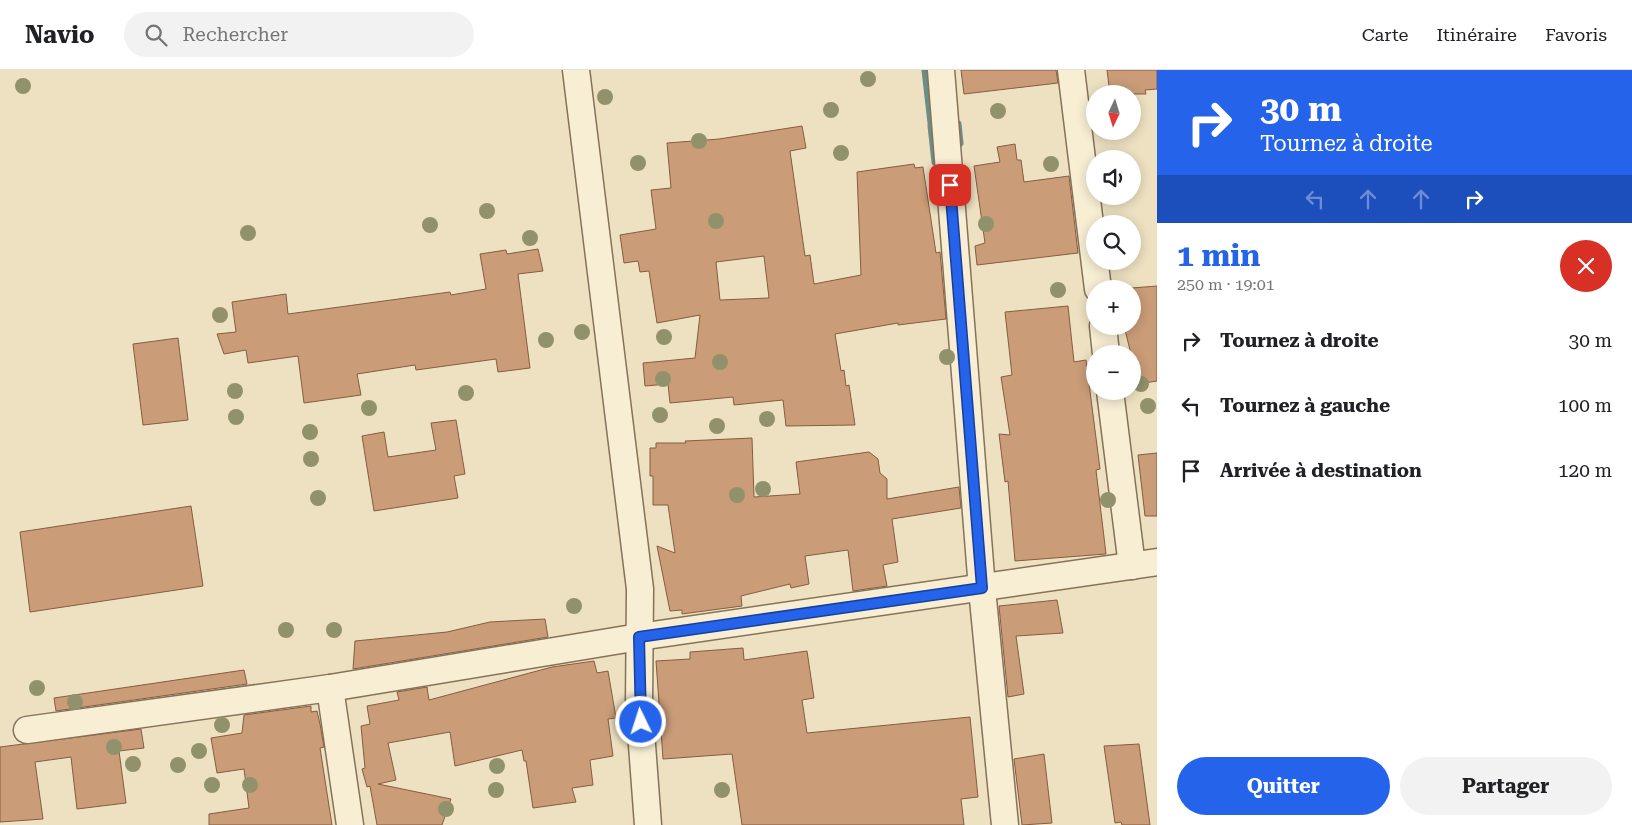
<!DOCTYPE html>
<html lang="fr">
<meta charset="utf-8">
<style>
:root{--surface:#fff;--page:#f2f2f2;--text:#202124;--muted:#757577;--line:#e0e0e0;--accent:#2563eb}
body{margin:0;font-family:"Roboto Serif",serif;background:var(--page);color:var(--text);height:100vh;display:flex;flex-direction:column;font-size:19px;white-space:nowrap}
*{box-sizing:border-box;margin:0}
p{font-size:16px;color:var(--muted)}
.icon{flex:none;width:28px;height:28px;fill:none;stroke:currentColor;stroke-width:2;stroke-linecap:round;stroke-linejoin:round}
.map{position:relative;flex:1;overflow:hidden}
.drawer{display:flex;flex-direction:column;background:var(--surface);width:475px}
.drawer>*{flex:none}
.guide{background:#2563eb;color:#fff;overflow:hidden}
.needle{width:32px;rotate:184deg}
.tools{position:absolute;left:1086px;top:15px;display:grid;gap:10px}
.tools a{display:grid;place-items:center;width:55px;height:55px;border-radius:50%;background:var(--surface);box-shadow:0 2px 12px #0003;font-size:25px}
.pin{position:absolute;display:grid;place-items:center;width:42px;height:42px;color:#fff;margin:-21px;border-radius:10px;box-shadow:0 2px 8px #0006}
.me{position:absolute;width:55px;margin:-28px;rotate:356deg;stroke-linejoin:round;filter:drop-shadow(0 0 4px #0008)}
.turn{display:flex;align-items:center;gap:18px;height:105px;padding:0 20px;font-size:22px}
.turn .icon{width:65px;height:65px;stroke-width:2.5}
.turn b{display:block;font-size:35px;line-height:42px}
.lanes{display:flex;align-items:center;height:48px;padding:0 20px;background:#0003;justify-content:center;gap:25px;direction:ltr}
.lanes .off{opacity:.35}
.round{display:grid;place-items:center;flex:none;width:52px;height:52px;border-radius:26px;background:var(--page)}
.headline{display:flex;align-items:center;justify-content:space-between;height:85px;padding:0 20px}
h1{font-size:30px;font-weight:700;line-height:38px;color:var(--accent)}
.primary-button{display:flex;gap:10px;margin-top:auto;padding:10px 20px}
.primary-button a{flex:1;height:58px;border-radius:30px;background:var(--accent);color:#fff;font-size:20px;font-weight:700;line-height:58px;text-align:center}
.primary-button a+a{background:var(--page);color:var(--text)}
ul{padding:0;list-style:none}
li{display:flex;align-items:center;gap:15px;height:65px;padding:0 20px}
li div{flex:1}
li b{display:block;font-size:19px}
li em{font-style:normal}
header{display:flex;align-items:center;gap:30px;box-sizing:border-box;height:70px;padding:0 25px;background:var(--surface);border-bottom:1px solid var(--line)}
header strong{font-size:24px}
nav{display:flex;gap:28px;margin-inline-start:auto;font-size:18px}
.search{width:350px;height:45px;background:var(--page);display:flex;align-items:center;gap:12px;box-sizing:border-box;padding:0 18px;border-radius:28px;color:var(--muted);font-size:19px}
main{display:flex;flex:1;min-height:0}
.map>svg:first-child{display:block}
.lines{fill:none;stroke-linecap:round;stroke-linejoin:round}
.stream{stroke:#6b8d85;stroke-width:7}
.building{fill:#ca9c78;stroke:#855d40;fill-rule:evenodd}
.street-casing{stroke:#867259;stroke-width:29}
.street{stroke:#f8eed4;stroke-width:26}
.tree{fill:#91926b}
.route-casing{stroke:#184099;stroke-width:12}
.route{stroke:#2563eb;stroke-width:9}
</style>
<header>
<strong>Navio</strong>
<div class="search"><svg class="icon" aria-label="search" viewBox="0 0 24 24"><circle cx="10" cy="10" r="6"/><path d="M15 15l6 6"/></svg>Rechercher</div>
<nav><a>Carte</a><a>Itinéraire</a><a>Favoris</a></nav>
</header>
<main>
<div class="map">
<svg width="1157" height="755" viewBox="0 0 1157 755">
<rect width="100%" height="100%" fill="#ede1c1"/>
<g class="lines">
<!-- stream -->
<g class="stream">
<polyline points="925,0 931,53"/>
<polyline points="958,54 960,73"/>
<polyline points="931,56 935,92"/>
</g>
</g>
<!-- building -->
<g class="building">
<polygon points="961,0 1056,0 1058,13 964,24"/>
<polygon points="1107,0 1157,0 1157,19 1145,20 1146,24 1110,24"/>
<path d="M802 56 806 78 790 81 805 186 810 185 814 214 861 205 857 102 914 94 915 98 923 97 936 183 940 182 946 249 898 255V253L835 264 841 301 844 300 846 316 849 315 855 355 786 356 783 330 734 335 733 327 670 333 668 314 645 316 643 293 695 288 700 245 657 253 649 201 640 202 638 191 624 193 620 165 656 159 651 120 671 118 667 73 719 69ZM764 186 769 228 720 230 716 192Z"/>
<polygon points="1015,74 1017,90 1021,90 1024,112 1069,106 1078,183 977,195 975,176 985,173 974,96 1000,92 997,77"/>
<polygon points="538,179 543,201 518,204 530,298 498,302 496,289 416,300 415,295 357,304 361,325 304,333 298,286 248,293 246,280 224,284 217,264 236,262 232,232 286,224 288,244 450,222 451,225 486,219 480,184 506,180 507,184"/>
<polygon points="1157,216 1157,311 1138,314 1132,284 1131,284 1124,256 1132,256 1132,218"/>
<polygon points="1068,236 1074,292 1086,290 1100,399 1096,400 1106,484 1015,491 1008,411 1005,412 999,364 1010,365 1001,307 1012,305 1005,242"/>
<polygon points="178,268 188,350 143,355 133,274"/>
<polygon points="456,350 465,404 454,406 458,428 374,441 362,366 384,362 388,387 436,380 431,353"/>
<polygon points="752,368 754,427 800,424 796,392 869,382 878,389 880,403 887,409 887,429 959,417 961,438 892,449 898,492 883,495 887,516 853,521 848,480 805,486 809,514 791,518 790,514 741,526 742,536 682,544 682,540 670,541 657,476 675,483 668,435 653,435 653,406 650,406 650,378 656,378 656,373 686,373 685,371"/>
<polygon points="1157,383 1157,446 1145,446 1138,385"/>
<polygon points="191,436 203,516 30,542 20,462"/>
<polygon points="1057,530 1063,563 1016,566 1024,624 1008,627 999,536"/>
<polygon points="545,549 548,567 353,599 355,571 447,562 490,552"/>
<polygon points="743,578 744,590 807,581 814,628 802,630 807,663 970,647 978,727 961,729 964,755 742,755 732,684 663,689 656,591 690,589 690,582"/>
<polygon points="594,591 597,603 608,601 616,648 608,649 613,686 590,690 593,715 572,718 576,732 533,738 526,691 524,691 522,680 455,696 450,662 388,673 396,710 378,714 451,729 442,755 377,755 370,716 367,717 362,699 365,698 361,656 370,654 367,636 399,630 397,622 427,617 429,630 552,597"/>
<polygon points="244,600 247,614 56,641 54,628"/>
<polygon points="311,636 311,642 317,641 320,654 324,677 320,678 332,755 209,755 209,744 249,738 244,699 217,703 211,668 242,663 244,645"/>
<polygon points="141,659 144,678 119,681 126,733 77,739 71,687 35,692 43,749 0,752 0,677"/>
<polygon points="1139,674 1150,755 1122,755 1121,752 1115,753 1104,676"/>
<polygon points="1044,684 1052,753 1022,755 1014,689"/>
</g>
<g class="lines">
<!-- street casing -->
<g class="street-casing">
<g id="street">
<polyline points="576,0 640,519 639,635 648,755"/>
<polyline points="941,0 982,519 1005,755"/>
<polyline points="1071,0 1098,219"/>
<polyline points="1103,256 1106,284"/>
<polyline points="1110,321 1132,496"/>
<polyline points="330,618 350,755"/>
<polyline points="27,660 330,618 639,567 1157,492"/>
</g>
</g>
<!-- street -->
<use href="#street" class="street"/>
</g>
<!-- trees -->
<g class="tree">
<circle cx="868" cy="9" r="8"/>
<circle cx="23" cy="16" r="8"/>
<circle cx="605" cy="27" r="8"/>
<circle cx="831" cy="40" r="8"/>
<circle cx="998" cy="41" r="8"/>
<circle cx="699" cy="71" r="8"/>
<circle cx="841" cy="83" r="8"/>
<circle cx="638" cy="93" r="8"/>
<circle cx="1051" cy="94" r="8"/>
<circle cx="487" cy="141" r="8"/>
<circle cx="716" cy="151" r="8"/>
<circle cx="986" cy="154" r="8"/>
<circle cx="430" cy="155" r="8"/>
<circle cx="248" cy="163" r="8"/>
<circle cx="530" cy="168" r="8"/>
<circle cx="1058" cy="220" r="8"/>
<circle cx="220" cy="245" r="8"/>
<circle cx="582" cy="262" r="8"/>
<circle cx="664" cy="267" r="8"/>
<circle cx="546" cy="270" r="8"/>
<circle cx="947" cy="287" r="8"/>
<circle cx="720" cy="292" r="8"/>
<circle cx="663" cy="309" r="8"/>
<circle cx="1141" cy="314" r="8"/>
<circle cx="235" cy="321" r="8"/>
<circle cx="466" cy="323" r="8"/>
<circle cx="1148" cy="336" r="8"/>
<circle cx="369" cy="338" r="8"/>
<circle cx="660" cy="345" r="8"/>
<circle cx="236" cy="347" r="8"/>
<circle cx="767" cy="349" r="8"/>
<circle cx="717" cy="356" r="8"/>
<circle cx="310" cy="362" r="8"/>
<circle cx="311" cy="389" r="8"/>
<circle cx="763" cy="419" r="8"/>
<circle cx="737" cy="425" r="8"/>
<circle cx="318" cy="428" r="8"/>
<circle cx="1108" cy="430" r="8"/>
<circle cx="574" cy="536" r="8"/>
<circle cx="286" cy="560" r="8"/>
<circle cx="334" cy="560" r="8"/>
<circle cx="37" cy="618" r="8"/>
<circle cx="75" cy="632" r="8"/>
<circle cx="222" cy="655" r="8"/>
<circle cx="114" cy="677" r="8"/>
<circle cx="199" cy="681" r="8"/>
<circle cx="133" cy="694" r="8"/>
<circle cx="178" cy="695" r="8"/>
<circle cx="497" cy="696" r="8"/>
<circle cx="212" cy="715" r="8"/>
<circle cx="250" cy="715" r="8"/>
<circle cx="496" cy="720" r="8"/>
<circle cx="722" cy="720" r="8"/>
<circle cx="446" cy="739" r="8"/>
</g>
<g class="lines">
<!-- route casing -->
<g class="route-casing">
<polyline id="route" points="641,652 639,567 982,518 950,115"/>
</g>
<!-- route -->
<use href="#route" class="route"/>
</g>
</svg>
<div class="tools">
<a><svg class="needle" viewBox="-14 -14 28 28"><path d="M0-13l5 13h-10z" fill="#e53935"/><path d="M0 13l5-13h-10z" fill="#757577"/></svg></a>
<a><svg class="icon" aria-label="sound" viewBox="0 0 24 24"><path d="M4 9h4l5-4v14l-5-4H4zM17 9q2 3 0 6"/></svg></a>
<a><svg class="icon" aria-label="search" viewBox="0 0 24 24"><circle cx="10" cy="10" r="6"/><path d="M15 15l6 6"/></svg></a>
<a>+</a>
<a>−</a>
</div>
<div class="pin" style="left:950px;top:115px;background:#d93025"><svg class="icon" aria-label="arrive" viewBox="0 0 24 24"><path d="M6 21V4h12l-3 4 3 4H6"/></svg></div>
<svg class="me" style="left:641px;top:652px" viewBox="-20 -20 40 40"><circle r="17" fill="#2563eb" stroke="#fff" stroke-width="3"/><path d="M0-11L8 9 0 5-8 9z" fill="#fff"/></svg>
</div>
<section class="drawer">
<div class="guide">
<div class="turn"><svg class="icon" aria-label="right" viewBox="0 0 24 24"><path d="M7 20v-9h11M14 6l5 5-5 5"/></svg><div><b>30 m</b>Tournez à droite</div></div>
<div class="lanes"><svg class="icon off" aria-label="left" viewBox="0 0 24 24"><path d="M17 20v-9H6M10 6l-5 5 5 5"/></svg><svg class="icon off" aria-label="ahead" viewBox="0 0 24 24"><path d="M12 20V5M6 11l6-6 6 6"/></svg><svg class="icon off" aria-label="ahead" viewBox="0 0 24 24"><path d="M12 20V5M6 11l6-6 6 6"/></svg><svg class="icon" aria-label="right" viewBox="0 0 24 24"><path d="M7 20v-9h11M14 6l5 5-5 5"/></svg></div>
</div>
<div class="headline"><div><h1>1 min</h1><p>250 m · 19:01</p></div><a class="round" style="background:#d93025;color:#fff"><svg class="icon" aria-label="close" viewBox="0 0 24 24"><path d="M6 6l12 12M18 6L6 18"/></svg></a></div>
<ul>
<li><svg class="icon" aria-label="right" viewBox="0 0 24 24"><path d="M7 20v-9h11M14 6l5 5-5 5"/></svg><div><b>Tournez à droite</b></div><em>30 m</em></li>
<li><svg class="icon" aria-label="left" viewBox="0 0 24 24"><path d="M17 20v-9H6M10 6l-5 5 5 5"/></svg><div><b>Tournez à gauche</b></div><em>100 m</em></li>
<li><svg class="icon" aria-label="arrive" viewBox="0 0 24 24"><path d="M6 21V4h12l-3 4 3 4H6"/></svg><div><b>Arrivée à destination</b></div><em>120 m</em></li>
</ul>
<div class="primary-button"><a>Quitter</a><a>Partager</a></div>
</section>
</main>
